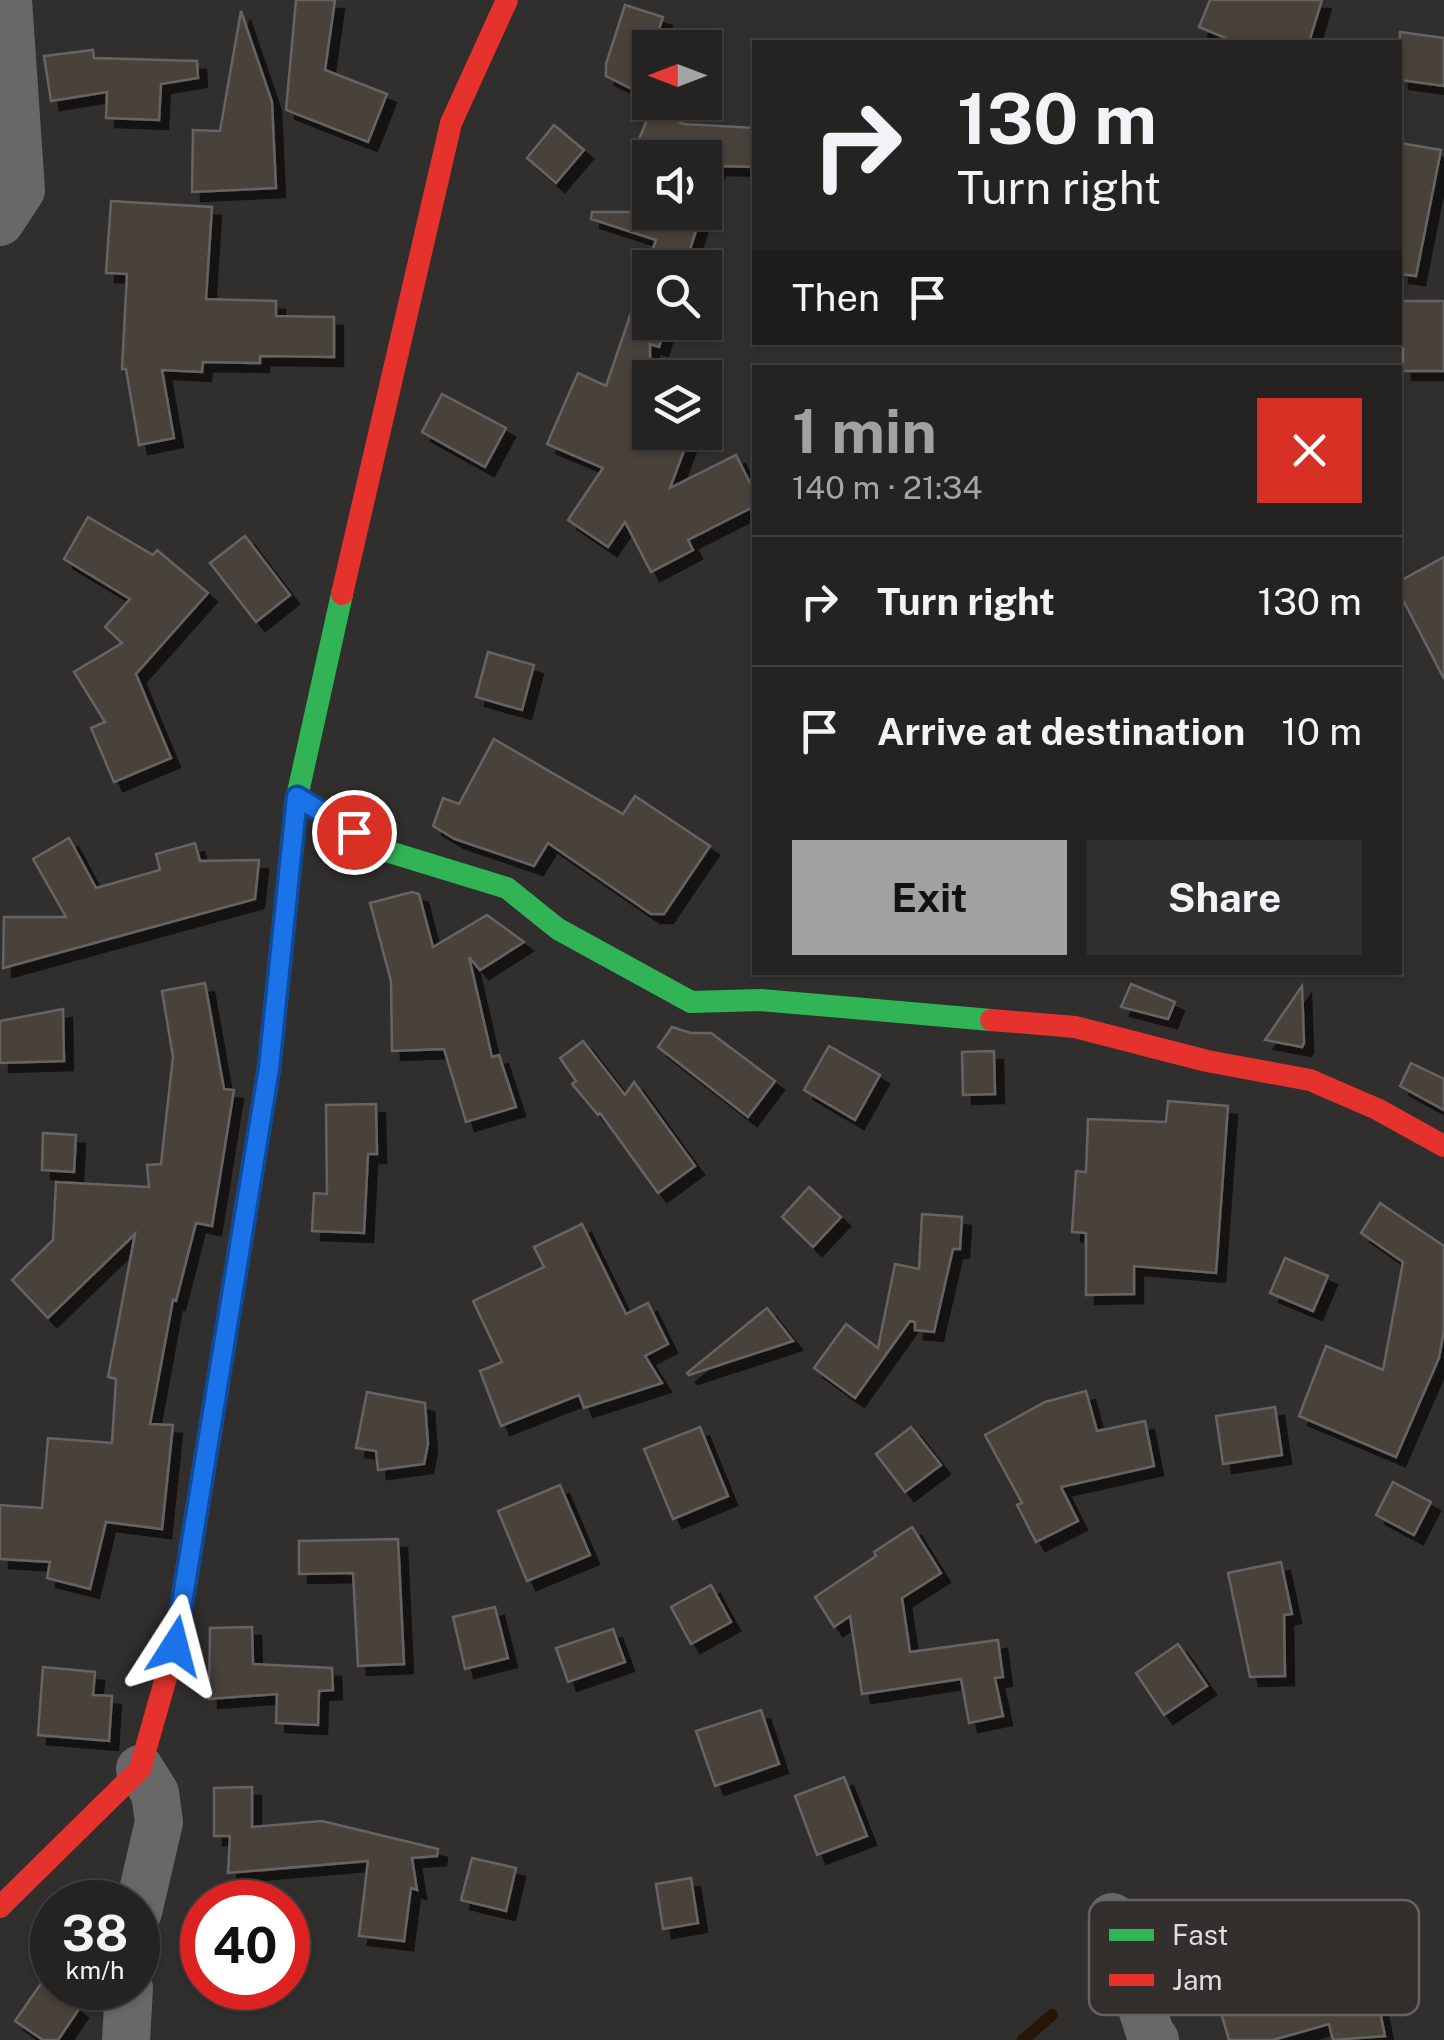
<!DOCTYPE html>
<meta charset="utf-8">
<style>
:root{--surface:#252322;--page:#312f2f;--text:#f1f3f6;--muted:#a3a4a5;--line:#424040;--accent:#a2a19f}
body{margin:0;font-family:"Public Sans",sans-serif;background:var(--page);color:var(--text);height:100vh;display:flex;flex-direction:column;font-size:38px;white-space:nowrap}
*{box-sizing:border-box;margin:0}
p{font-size:32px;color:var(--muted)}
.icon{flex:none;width:55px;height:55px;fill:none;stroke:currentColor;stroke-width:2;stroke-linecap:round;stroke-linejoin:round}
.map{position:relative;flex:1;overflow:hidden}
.drawer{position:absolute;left:752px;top:365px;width:650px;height:610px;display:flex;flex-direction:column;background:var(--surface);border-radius:0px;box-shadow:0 2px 8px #0004,0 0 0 2px var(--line)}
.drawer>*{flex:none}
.banner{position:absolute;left:752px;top:40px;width:650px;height:305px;border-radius:0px;box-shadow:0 2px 8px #0004,0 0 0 2px var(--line);background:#252322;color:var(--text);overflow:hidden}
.needle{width:65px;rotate:270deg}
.buttons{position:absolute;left:632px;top:30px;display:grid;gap:20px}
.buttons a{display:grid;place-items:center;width:90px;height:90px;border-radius:0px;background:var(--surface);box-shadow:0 2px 8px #0004,0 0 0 2px var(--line);font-size:50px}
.speed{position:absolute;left:30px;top:1880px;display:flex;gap:20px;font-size:50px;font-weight:700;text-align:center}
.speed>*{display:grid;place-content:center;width:130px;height:130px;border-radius:50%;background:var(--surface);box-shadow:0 2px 8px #0004,0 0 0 2px var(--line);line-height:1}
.speed small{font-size:25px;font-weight:400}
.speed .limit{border:15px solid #d22;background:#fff;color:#111}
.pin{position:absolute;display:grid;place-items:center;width:85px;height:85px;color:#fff;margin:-42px;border:5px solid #fff;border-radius:50%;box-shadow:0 2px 10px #0007}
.me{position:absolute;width:110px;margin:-55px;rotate:9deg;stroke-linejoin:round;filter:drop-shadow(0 0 8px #0008)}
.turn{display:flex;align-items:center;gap:35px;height:210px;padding:0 40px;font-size:45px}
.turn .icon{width:130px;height:130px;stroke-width:2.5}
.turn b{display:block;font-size:70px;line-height:85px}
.then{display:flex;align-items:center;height:95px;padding:0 40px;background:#0003;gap:20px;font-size:38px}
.round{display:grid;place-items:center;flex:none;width:105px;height:105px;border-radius:0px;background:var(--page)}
.headline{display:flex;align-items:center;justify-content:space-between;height:170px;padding:0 40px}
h1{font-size:60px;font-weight:700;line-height:75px;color:var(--accent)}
.cta{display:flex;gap:20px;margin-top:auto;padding:20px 40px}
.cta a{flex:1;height:115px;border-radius:0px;background:var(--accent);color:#111;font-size:40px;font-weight:700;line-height:115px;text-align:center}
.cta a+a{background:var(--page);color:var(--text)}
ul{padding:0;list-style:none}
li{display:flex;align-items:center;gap:30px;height:130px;padding:0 40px;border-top:2px solid var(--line)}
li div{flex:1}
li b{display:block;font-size:38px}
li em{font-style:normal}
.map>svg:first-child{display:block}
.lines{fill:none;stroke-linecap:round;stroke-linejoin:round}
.stream{stroke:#261606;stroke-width:12}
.building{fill:#4a423b;stroke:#666463;stroke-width:2.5;filter:url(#shadow)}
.street{stroke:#686868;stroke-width:48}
.fast{stroke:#30b455;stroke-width:22}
.jam{stroke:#e5322d;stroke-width:22}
.route-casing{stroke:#114b97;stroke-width:25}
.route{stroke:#1a73e8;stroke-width:18}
.key{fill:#322f2d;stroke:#666462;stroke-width:2.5}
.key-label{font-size:28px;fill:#dfdedc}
</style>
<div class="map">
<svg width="1444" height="2040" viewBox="0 0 1444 2040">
<defs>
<filter id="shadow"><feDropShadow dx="9" dy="9" stdDeviation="0" flood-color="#0009"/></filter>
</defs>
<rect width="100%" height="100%" fill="#312f2e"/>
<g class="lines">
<!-- stream -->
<polyline class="stream" points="1023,2040 1052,2015"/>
</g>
<!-- building -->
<g class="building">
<polygon points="296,0 335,0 325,70 387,94 368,142 286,110"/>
<polygon points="1210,0 1322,0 1309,42 1235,42 1199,27"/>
<polygon points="625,5 663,17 653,48 650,48 650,98 606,76 606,64"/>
<polygon points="241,11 272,102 276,188 192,192 193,130 220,131"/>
<polygon points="1400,32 1444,38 1444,86 1400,80"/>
<polygon points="93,50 94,58 197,61 198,78 161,84 159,120 106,118 107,92 51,101 44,56"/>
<polygon points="651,110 684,124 755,128 755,167 716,166 713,177 705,174 705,158 667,158 637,144"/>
<polygon points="554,125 584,150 556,183 527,158"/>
<polygon points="1400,143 1441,150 1416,276 1400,274"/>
<polygon points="111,201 212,207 206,299 276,301 276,316 334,317 334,357 260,356 260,363 203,362 202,372 162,370 174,438 139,445 126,369 122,369 127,274 106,273"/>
<polygon points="592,212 702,212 684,268 650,268 650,322 667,322 659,347 650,344 650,432 691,432 670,488 736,455 755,493 755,506 688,540 693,550 651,572 625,522 608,547 568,520 603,468 547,444 578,373 606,386 656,240 591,219"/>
<rect x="1403" y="301" width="41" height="70"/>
<polygon points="442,394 506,428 485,467 422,432"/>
<polygon points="88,517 153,555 157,550 208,593 136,674 171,758 114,782 91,728 105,722 74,672 122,643 105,627 130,599 64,559"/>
<polygon points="245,536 290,595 256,622 210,563"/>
<polygon points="1444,557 1444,679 1400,594 1400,581"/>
<polygon points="488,652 534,665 522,710 476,697"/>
<polygon points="494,739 623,814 635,796 710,846 664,914 651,914 548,843 534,866 455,839 433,826 443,798 459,804"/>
<polygon points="69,838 96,888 160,870 156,854 195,843 200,861 259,860 255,899 3,968 4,917 66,917 33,859"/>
<polygon points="412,892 419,894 433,947 487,915 524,942 480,970 469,957 492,1057 499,1055 516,1107 466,1122 444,1049 392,1051 391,981 370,903"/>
<polygon points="205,983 224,1089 234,1090 212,1226 196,1223 176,1301 173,1300 150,1424 173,1425 162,1529 106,1522 90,1589 47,1578 50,1562 0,1559 0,1505 42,1508 48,1438 112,1443 116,1379 108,1377 135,1234 48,1318 12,1280 53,1240 56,1182 149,1187 147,1165 161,1164 173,1057 162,991"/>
<polygon points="1131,984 1175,1002 1168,1019 1121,1007"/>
<polygon points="1302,986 1304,1043 1302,1047 1265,1040"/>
<polygon points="63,1009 64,1061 0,1063 0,1021"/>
<polygon points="672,1027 691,1033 711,1033 775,1081 748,1117 658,1047"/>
<polygon points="583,1041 625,1095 634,1082 695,1166 658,1193 600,1113 598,1115 572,1084 576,1081 560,1058"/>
<polygon points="829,1046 880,1075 855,1120 804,1090"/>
<polygon points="994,1051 995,1094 963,1095 962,1052"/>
<polygon points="1411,1063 1444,1079 1444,1110 1400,1086"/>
<polygon points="1168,1101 1228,1106 1216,1273 1134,1266 1134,1294 1086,1295 1086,1233 1072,1232 1076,1171 1086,1172 1088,1119 1166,1122"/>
<polygon points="376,1104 377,1154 368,1154 364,1233 312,1231 314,1193 327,1194 326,1105"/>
<polygon points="43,1133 76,1135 74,1172 42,1170"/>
<polygon points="809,1187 841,1217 813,1247 782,1217"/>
<polygon points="1380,1203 1444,1246 1444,1330 1439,1358 1396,1457 1299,1416 1326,1346 1383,1370 1403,1262 1361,1233"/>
<polygon points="922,1214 962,1217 960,1249 953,1249 934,1332 915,1330 915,1322 910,1321 855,1398 814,1368 846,1324 878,1348 895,1264 919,1269"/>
<polygon points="582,1224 626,1314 648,1303 668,1344 645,1356 662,1383 584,1408 579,1395 501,1426 480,1371 502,1362 473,1301 544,1267 534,1247"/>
<polygon points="1285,1258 1328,1276 1313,1311 1270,1293"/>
<polygon points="767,1308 793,1341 689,1375 687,1373"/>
<polygon points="1086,1391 1097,1431 1145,1421 1154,1466 1061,1487 1078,1521 1036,1542 1017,1505 1022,1503 985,1435 1045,1402"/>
<polygon points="367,1392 425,1403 428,1444 424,1464 378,1470 376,1451 356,1448"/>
<polygon points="1275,1407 1282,1455 1223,1464 1216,1416"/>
<polygon points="700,1427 728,1496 673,1519 644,1449"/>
<polygon points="911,1427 941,1465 905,1492 876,1454"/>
<polygon points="1393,1482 1431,1502 1414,1535 1376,1515"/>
<polygon points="560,1485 590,1555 527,1581 498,1511"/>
<polygon points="912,1527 941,1573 902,1598 910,1652 998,1640 1003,1677 995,1678 1003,1716 969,1723 961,1679 862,1694 850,1616 834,1627 815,1597 876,1556 874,1552"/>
<polygon points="398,1539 404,1664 358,1666 353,1573 299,1574 299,1541"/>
<polygon points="1281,1562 1292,1614 1284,1615 1285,1676 1250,1677 1228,1573"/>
<polygon points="711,1585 731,1622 691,1644 671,1607"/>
<polygon points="495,1607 508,1658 465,1669 453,1617"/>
<polygon points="252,1627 253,1664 332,1668 333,1690 319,1691 318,1725 276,1723 277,1694 209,1699 210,1628"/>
<polygon points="613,1629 625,1662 568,1682 556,1648"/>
<polygon points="1178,1644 1207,1686 1164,1715 1136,1673"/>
<polygon points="43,1667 95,1672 93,1695 112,1696 109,1741 38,1735"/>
<polygon points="761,1710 779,1764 715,1786 696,1731"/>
<polygon points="844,1777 867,1836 817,1855 795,1796"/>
<polygon points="252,1787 252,1827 322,1821 438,1849 437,1856 412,1858 417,1890 411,1888 404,1941 359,1936 368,1861 228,1873 230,1836 214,1836 214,1788"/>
<polygon points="472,1858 516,1868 506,1911 461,1900"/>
<polygon points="691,1878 698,1923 663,1929 656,1884"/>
<polygon points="42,1982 79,2009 58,2040 43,2040 15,2021"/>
<polygon points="1374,1982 1385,2036 1333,2040 1329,2024 1273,2040 1229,2040 1220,2009 1261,1997 1263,2004"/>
</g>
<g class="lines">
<!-- street -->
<g class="street">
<polyline points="0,222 21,190 8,0"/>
<polyline points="138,1912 159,1822 155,1793 140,1769"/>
<polyline points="1112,1917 1150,2033 1155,2040"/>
<polyline points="126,2040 129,1988"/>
</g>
<!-- fast -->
<g class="fast">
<polyline points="297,797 383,850 507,888 558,929 691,1002 761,1000 991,1020"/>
<polyline points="202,1481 269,1068 297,797 342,594"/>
</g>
<!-- jam -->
<g class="jam">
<polyline points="342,594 451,123 507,0"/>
<polyline points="991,1020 1075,1027 1207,1061 1310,1080 1377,1109 1444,1146"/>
<polyline points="0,1907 140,1769 175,1646 202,1481"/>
</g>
</g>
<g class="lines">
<!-- route casing -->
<g class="route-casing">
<polyline id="route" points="175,1646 269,1068 297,797 354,832"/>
</g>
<!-- route -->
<use href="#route" class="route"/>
</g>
<!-- legend -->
<rect x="1089" y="1900" width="330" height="115" rx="15" class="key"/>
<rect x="1109" y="1929" width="45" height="12" fill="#30b455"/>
<rect x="1109" y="1974" width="45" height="12" fill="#e5322d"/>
<g class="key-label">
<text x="1172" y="1945">Fast</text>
<text x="1172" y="1990">Jam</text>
</g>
</svg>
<div class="buttons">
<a><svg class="needle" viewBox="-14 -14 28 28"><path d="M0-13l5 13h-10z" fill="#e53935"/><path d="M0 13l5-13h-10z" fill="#a3a4a5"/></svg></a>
<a><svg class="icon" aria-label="sound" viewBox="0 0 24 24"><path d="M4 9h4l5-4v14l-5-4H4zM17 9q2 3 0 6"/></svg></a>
<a><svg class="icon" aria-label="search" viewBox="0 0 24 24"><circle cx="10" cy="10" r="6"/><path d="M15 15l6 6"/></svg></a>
<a><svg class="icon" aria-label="layers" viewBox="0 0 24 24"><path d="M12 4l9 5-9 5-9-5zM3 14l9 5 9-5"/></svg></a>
</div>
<div class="speed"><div>38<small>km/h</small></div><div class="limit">40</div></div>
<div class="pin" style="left:354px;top:832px;background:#d93025"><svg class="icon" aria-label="arrive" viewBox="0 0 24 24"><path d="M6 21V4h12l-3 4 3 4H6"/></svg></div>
<svg class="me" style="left:175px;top:1646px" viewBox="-20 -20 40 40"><path d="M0-17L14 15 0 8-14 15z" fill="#1a73e8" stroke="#fff" stroke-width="4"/></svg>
<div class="banner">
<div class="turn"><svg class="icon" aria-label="right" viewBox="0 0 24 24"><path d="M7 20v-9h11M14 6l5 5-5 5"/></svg><div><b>130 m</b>Turn right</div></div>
<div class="then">Then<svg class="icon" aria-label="arrive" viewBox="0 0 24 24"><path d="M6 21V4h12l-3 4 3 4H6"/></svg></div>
</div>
<section class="drawer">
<div class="headline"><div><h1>1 min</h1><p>140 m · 21:34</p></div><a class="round" style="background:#d93025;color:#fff"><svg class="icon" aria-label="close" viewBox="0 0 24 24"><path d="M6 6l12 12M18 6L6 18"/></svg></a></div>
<ul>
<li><svg class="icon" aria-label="right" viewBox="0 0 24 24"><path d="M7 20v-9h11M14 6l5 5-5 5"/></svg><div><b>Turn right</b></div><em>130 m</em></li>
<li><svg class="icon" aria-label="arrive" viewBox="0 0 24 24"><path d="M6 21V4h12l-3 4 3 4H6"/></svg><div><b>Arrive at destination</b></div><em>10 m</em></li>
</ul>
<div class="cta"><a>Exit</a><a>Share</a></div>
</section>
</div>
